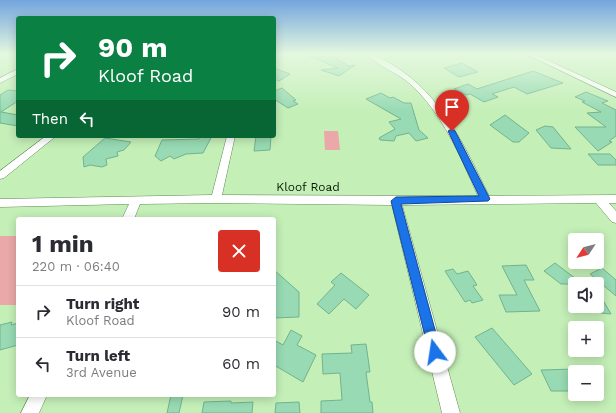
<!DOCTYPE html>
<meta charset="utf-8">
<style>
:root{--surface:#fff;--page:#f7f7f7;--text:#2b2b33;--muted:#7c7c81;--line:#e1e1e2}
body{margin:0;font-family:"Work Sans",sans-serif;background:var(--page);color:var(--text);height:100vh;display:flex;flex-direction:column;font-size:15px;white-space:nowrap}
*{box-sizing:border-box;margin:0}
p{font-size:13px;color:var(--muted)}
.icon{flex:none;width:22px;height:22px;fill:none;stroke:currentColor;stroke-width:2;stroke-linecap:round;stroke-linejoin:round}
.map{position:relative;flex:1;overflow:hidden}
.side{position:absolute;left:16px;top:217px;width:260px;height:180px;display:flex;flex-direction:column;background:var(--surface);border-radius:4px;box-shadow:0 2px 10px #0003}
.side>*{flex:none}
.top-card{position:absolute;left:16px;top:16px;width:260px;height:122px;border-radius:4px;box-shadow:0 2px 10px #0003;background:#0b8043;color:#fff;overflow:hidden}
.needle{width:26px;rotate:234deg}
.controls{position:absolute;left:568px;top:233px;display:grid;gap:8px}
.controls a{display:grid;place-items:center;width:36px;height:36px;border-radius:4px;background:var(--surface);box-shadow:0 2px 10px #0003;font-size:20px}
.pin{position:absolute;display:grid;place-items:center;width:34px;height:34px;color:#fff;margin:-41px -17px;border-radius:50% 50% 50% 0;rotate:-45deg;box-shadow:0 0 4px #0007}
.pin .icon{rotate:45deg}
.me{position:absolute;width:44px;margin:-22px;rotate:346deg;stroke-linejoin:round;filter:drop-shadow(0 0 3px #0008)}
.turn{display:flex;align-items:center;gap:14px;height:84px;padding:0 16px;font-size:18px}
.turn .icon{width:52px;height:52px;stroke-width:2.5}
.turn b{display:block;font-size:28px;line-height:34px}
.then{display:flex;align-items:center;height:38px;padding:0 16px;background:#0003;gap:8px;font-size:15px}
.round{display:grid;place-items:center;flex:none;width:42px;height:42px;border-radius:4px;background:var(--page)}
.head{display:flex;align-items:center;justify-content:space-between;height:68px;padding:0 16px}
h1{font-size:24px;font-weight:700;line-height:30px}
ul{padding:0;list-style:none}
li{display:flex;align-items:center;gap:12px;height:52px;padding:0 16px;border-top:1px solid var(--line)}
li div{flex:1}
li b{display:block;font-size:15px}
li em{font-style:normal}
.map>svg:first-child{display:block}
.green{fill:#eaa8a8}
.building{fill:#97dab3;stroke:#72b38e}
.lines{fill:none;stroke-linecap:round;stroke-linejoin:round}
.street-casing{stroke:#628956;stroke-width:1}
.street{fill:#fff;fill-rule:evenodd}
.route{fill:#1a73e8;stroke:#114b97}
.labels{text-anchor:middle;stroke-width:4;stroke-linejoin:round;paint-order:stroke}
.street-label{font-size:12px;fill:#071604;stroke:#c4efb7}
</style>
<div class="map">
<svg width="616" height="413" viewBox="0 0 616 413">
<rect width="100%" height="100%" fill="#c4efb7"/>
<!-- green -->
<g class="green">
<polygon points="324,131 338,131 340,150 325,150"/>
<rect x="0" y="236" width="18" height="69"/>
</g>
<!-- building -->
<g class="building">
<polygon points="305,54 343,54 335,58 349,66 355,65 339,76 321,70 338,68"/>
<polygon points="462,63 478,72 459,77 444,68"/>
<polygon points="274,68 290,74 279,81 274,79"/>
<polygon points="533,71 563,83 527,94 514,87 492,94 498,97 484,102 470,94 466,95 454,89 468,84 477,89"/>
<polygon points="282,88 296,100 293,101 298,104 288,108 274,99 274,91"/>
<polygon points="8,90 18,91 18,101 1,112 18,115 18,126 0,123 0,95"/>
<polygon points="586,92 608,101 602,103 616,110 616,136 609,141 612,142 598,151 575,127 606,127 587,113 601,112 582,102 585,101 575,97"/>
<polygon points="381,93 390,98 393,97 404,103 411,103 419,130 428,138 416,141 409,133 396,136 394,141 380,140 379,138 395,129 389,122 401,119 366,99"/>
<polygon points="505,115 529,133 519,142 513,142 490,125"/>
<polygon points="545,126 553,127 571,149 551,148 536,130"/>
<polygon points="201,136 212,136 203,153 186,154 174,159 170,156 161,161 155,156 162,140 199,139"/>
<polygon points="256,136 271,136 270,150 254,151"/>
<polygon points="105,138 131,142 124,150 117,152 118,156 106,159 107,165 102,167 90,165 84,167 83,157"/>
<polygon points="588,154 610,154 616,160 616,165 598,165"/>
<polygon points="555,263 583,284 561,284 544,271"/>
<polygon points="526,265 534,280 524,280 540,311 506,312 499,295 517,295 502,266"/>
<polygon points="602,268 616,280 616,296 590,274"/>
<polygon points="453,269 457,274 468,271 477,285 473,286 483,300 472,303 470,300 465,302 445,271"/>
<polygon points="274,270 299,292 299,317 274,318"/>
<polygon points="341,273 369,295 356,309 344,299 329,314 317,304 335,285 331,282"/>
<polygon points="597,290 611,314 601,313 597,310"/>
<polygon points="12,322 11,325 18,323 18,345 0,350 0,325"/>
<polygon points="492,328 532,374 514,385 475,337"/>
<polygon points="291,330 302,336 297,345 316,355 303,382 274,365 274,340 283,345"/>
<polygon points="366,344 370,372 366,372 370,402 372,402 373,413 321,413 321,401 342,400 340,373 323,374 322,354 352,353 351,345"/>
<polygon points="575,369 575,391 551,391 541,370"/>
<polygon points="171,395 183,395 179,413 167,413"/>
<polygon points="231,401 231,403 253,402 252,413 202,413 204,402"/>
<polygon points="299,402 300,413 275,413 276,403"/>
</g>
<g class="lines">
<!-- street casing -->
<g class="street-casing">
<g id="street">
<path d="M366 54C376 54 384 60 393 65 442 95 465 147 489 196L616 195V203H609L616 211V223L612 222 596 203 402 205 460 413H442L392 205 216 203 140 204 134 219H122L129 204 0 207V199L212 195 227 136H235L222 195 478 196C460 156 443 113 409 83 396 72 378 66 366 54Z"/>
<polygon points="526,54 534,54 616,92 616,97"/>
<polygon points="18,69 18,74 0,83 0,78"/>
<polygon points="46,136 56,136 4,178 0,179 0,171"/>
<polygon points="30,395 47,395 39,413 21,413"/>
</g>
</g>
<!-- street -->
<use href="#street" class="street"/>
</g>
<!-- sky -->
<linearGradient id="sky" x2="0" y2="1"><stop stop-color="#73a5de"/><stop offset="0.48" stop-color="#e4f8df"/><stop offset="1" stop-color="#e4f8df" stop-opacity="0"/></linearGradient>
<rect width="616" height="112" fill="url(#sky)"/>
<!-- route -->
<polygon class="route" points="452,129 455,131 490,199 488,201 401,204 441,352 439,357 435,359 430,357 429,352 391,201 396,197 479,196 448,131"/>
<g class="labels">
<!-- street labels -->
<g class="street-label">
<text x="308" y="191">Kloof Road</text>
</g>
</g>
</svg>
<div class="controls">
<a><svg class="needle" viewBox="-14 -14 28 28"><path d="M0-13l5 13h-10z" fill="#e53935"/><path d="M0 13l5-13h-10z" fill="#7c7c81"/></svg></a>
<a><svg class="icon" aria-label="sound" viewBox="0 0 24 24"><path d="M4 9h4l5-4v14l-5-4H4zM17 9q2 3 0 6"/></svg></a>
<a>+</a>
<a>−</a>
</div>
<div class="pin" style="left:452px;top:131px;background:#d93025"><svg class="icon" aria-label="arrive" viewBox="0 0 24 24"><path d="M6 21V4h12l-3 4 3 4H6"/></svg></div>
<svg class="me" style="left:435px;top:352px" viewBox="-20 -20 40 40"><circle r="19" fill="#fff"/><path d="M0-13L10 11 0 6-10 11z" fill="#1a73e8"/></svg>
<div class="top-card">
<div class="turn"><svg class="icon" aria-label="right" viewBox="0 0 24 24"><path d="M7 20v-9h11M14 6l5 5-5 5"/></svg><div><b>90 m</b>Kloof Road</div></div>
<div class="then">Then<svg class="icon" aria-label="left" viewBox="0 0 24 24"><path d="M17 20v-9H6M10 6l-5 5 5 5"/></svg></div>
</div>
<section class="side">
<div class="head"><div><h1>1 min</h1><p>220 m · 06:40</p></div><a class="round" style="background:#d93025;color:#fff"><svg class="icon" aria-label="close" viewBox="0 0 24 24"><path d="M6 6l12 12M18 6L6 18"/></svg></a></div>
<ul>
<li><svg class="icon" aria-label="right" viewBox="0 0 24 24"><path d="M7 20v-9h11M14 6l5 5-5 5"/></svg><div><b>Turn right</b><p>Kloof Road</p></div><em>90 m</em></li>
<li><svg class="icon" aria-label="left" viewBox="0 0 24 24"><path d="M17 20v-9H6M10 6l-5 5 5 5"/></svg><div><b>Turn left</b><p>3rd Avenue</p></div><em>60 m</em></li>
</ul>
</section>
</div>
